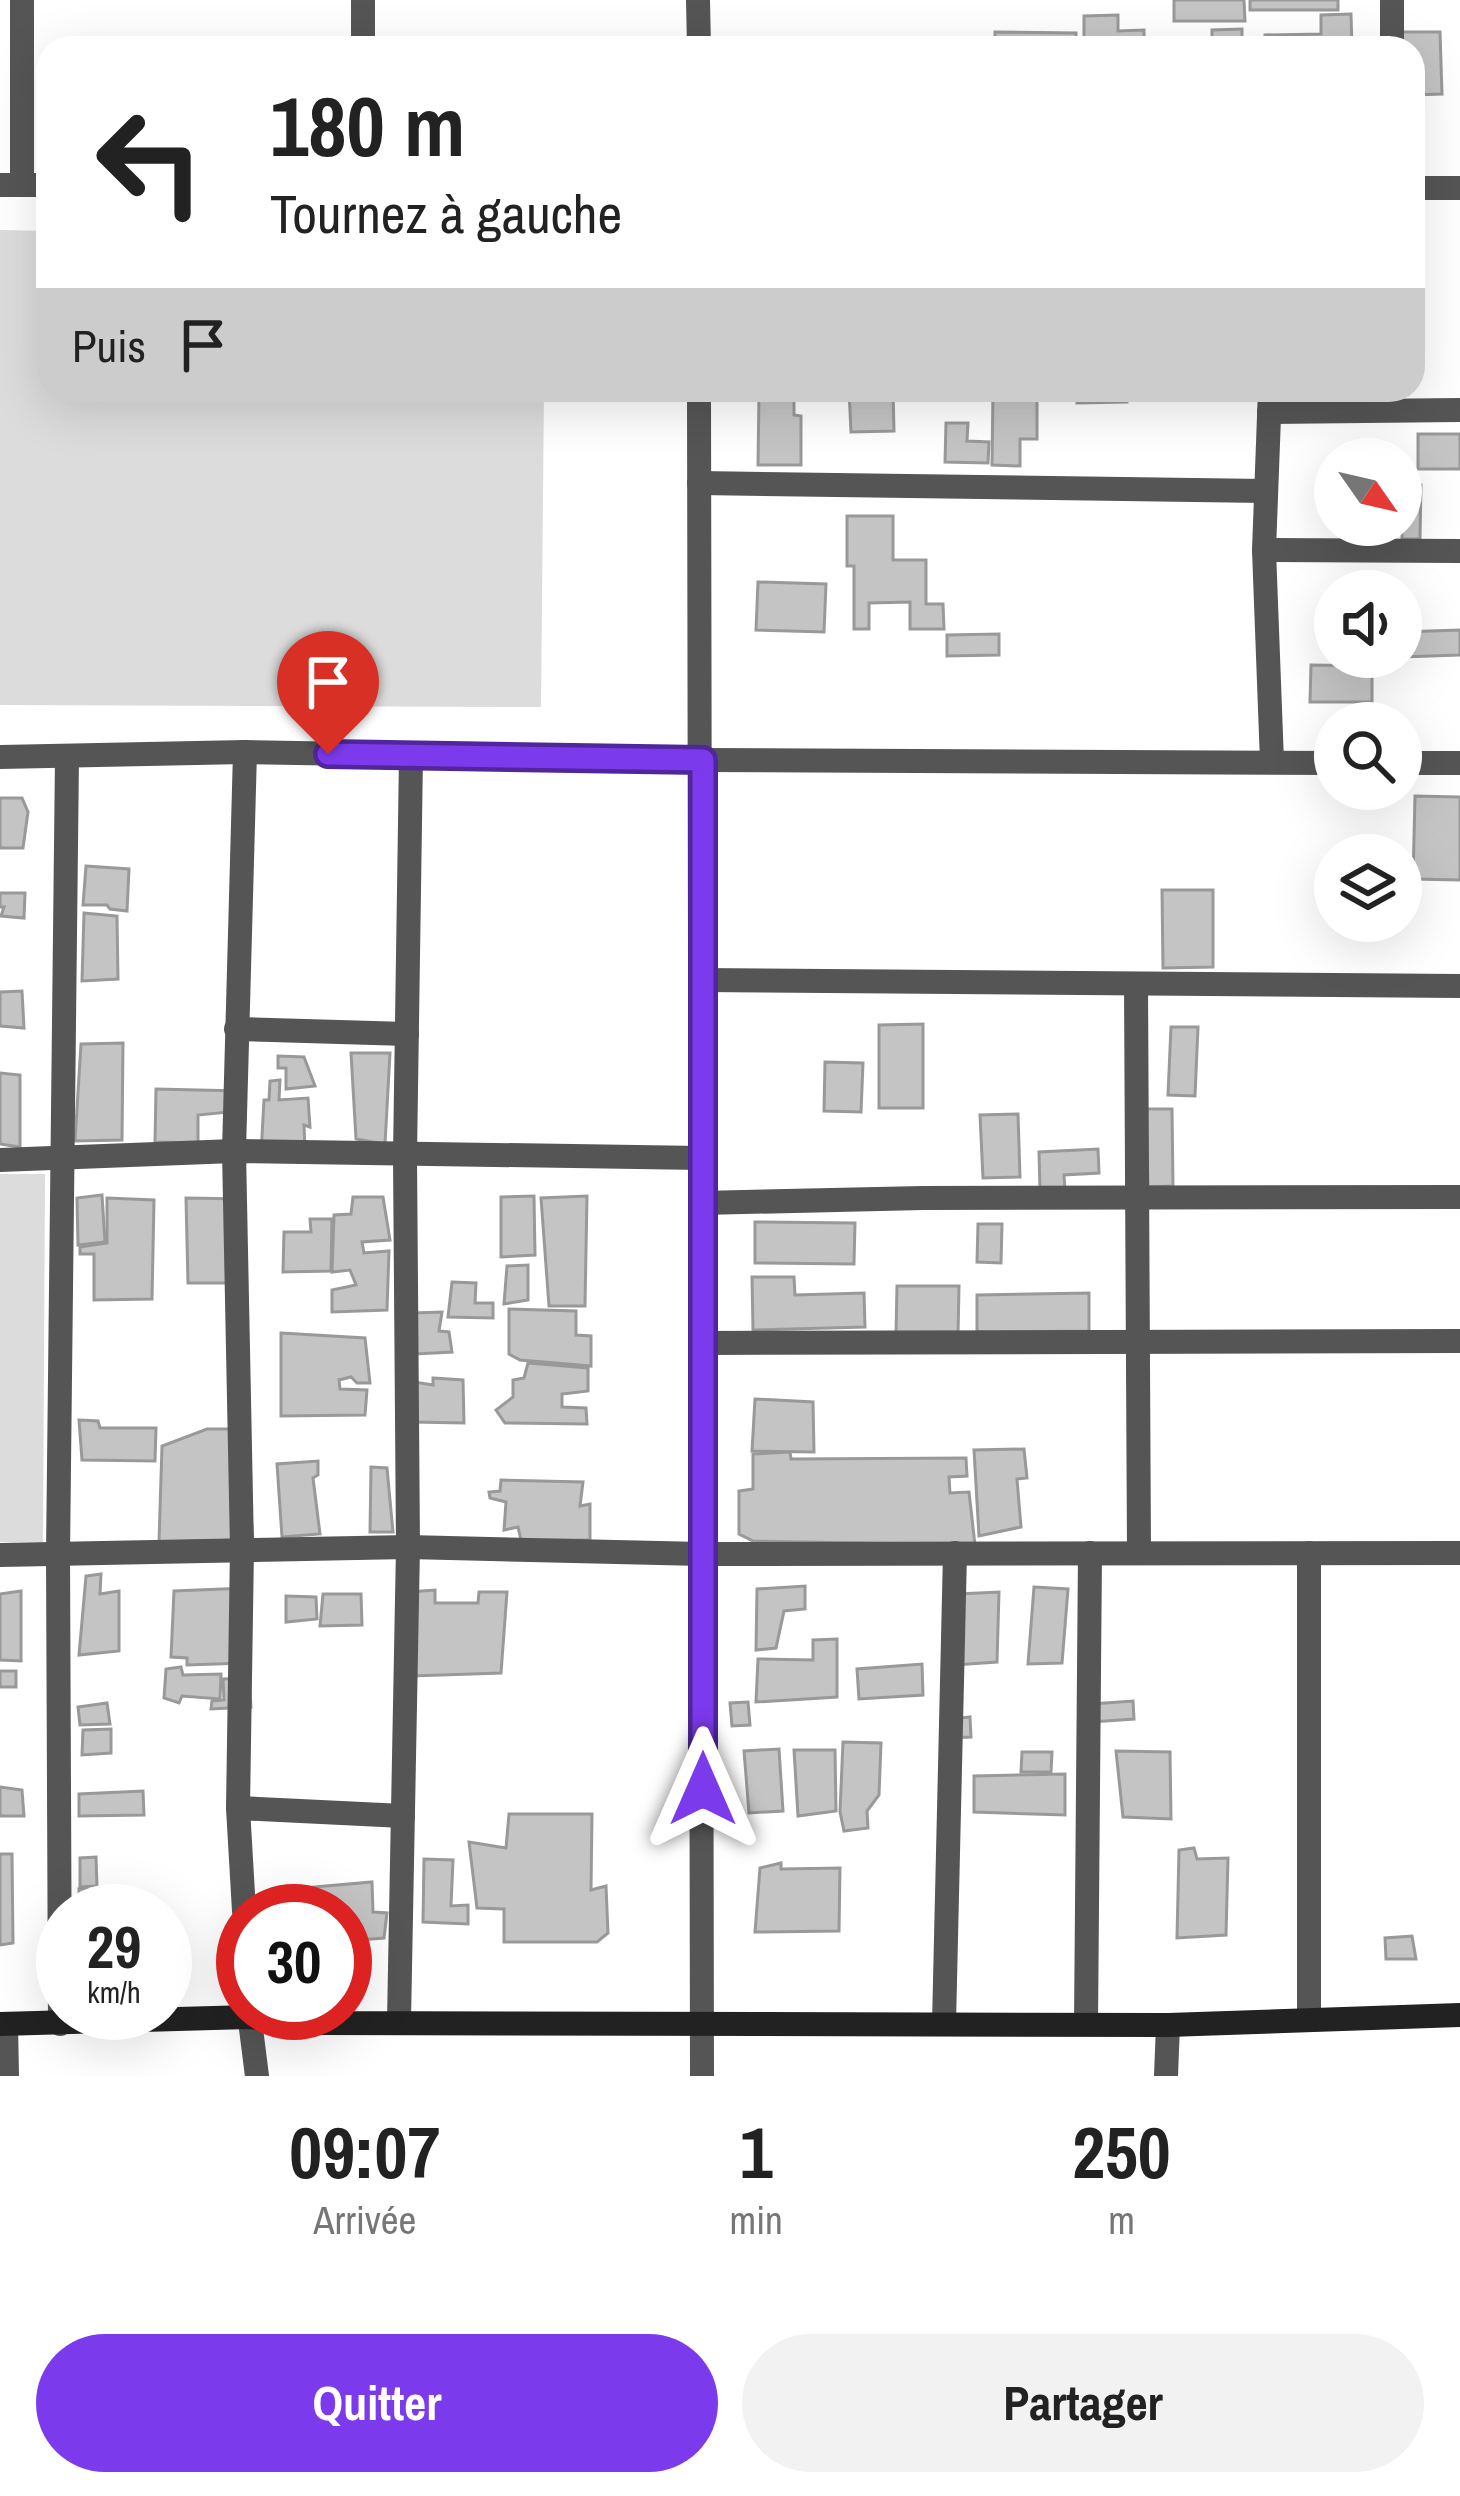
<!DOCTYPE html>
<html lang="fr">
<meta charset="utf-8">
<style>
:root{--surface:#fff;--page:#f2f2f2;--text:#222;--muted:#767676;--accent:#7c3aed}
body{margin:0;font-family:"Archivo Narrow",sans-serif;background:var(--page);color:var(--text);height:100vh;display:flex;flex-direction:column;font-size:45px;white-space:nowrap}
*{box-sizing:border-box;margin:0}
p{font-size:39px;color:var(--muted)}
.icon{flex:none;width:66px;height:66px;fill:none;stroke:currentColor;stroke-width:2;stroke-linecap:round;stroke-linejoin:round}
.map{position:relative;height:2076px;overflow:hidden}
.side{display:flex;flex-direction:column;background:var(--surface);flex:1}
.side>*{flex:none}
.hud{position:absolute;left:36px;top:36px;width:1389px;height:366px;border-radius:36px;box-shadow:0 12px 48px #0002;background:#fff;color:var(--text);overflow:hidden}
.needle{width:78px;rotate:124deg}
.buttons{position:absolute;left:1314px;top:438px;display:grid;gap:24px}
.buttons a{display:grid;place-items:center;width:108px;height:108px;border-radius:50%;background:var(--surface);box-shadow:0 12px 48px #0002;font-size:60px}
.speed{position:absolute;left:36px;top:1884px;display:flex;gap:24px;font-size:60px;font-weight:700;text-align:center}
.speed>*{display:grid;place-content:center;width:156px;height:156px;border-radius:50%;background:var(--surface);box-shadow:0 12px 48px #0002;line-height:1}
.speed small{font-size:30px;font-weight:400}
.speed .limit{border:18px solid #d22;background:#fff;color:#111}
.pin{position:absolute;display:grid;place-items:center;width:102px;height:102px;color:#fff;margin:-123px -51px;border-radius:50% 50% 50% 0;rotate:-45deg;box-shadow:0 0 12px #0007}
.pin .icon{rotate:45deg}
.me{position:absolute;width:132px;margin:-66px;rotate:0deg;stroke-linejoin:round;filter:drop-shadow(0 0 9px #0008)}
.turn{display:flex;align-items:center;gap:42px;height:252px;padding:0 36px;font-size:54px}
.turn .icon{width:156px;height:156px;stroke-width:2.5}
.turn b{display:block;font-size:84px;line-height:102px}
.then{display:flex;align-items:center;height:114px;padding:0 36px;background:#0003;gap:24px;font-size:45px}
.eta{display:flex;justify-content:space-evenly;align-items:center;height:204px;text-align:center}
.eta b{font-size:72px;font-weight:700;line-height:84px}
.button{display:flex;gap:24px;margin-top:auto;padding:24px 36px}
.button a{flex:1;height:138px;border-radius:72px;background:var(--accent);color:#fff;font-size:48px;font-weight:700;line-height:138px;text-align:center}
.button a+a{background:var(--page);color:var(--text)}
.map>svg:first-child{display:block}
.green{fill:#dcdcdc}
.building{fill:#c4c4c4;stroke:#999;stroke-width:3}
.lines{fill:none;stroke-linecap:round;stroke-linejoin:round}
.street{stroke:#555;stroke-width:24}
.secondary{stroke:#222;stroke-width:24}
.route-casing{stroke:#51269a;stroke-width:30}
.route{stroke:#7c3aed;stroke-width:21}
</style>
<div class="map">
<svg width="1460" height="2076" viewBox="0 0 1460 2076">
<rect width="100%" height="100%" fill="#fff"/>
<!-- green -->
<g class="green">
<polygon points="0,230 48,231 48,390 544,390 541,707 0,705"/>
<polygon points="0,1174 45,1174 43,1542 0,1542"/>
</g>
<!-- building -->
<g class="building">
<polygon points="1174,0 1244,0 1245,21 1174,21"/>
<rect x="1250" y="0" width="88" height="10"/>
<polygon points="1351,14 1352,48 1265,48 1265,35 1321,34 1321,15"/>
<polygon points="1118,15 1118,31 1144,30 1144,48 1084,48 1084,16"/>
<polygon points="1242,29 1242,48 1187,48 1187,44 1212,43 1212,30"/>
<polygon points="995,32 1076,33 1076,48 995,48"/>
<polygon points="1398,32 1440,32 1442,94 1413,95 1413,48 1398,48"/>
<polygon points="849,390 893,390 894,431 851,432"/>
<polygon points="993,390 1037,390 1037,439 1020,439 1020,466 992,465"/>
<polygon points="1077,390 1127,390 1127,402 1077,403"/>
<polygon points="794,393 794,415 801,416 801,465 758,465 759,394"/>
<polygon points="946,423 968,423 967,441 989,442 988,463 945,462"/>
<rect x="1418" y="434" width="42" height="35"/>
<polygon points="1402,485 1421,485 1420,539 1402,539"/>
<polygon points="847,516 893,516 893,560 926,560 926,604 943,604 944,629 910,629 910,602 869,603 869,629 854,629 854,566 847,566"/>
<polygon points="758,582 826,584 824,632 756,630"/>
<polygon points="1460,630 1460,655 1402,657 1401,632"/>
<polygon points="999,634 999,655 947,656 947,635"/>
<polygon points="1311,665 1372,666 1372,702 1310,702"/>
<polygon points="1415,796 1460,797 1460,880 1413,879"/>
<polygon points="0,798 22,798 28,812 23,848 0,848"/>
<polygon points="86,866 129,869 127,911 110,909 107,905 83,905"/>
<polygon points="1162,890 1213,890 1213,967 1163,968"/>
<polygon points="0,893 25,893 24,918 1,916 4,907 0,907"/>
<polygon points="84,913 117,916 118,979 82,981"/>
<polygon points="22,991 24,1028 0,1026 0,992"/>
<polygon points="923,1024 923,1108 879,1108 879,1025"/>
<polygon points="1171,1027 1198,1027 1195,1096 1168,1095"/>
<polygon points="123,1043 122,1140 75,1141 81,1044"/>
<polygon points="351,1053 390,1053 385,1144 356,1139"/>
<polygon points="278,1056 304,1057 315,1086 286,1089 286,1068 278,1068"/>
<polygon points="825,1062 863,1063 861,1112 824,1111"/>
<polygon points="0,1073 20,1075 20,1147 0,1144"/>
<polygon points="280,1080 279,1100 308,1098 310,1127 304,1125 305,1150 261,1154 264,1100 269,1100 270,1081"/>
<polygon points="156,1089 240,1091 239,1111 198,1115 198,1143 155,1142"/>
<polygon points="1146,1109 1172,1109 1173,1186 1148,1187"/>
<polygon points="1018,1114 1020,1177 983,1178 980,1115"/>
<polygon points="1098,1149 1099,1173 1064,1175 1065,1190 1040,1191 1039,1152"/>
<polygon points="102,1195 105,1242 78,1245 77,1198"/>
<polygon points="534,1196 535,1255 501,1257 501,1197"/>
<polygon points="587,1196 585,1306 549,1306 541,1198"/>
<polygon points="353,1197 383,1197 390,1240 362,1242 364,1253 389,1251 387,1310 332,1312 332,1290 356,1285 350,1270 332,1272 334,1215 351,1214"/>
<polygon points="107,1198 154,1200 152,1299 94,1300 94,1254 80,1254 80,1247 107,1243"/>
<polygon points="186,1198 245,1199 245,1283 188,1283"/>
<polygon points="310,1219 332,1219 331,1271 283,1272 284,1232 311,1232"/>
<polygon points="755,1222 855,1223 854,1264 755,1263"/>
<polygon points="978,1224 1002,1224 1001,1263 977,1262"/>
<polygon points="528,1265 528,1300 504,1304 507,1266"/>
<polygon points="752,1277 794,1277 795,1295 864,1293 865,1327 753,1330"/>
<polygon points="452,1282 476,1283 475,1303 493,1303 493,1318 448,1317"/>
<polygon points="897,1286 959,1286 958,1335 896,1334"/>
<polygon points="1089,1293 1089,1331 977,1332 977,1295"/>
<polygon points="509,1309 576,1311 576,1335 591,1336 591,1366 520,1360 509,1354"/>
<polygon points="442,1312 439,1331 449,1332 452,1352 416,1354 414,1313"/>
<polygon points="281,1333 365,1338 370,1383 357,1383 351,1377 339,1380 340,1389 367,1390 365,1415 281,1416"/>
<polygon points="528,1363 588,1368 588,1391 562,1394 562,1407 586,1408 587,1424 505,1423 496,1410 513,1397 513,1380 524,1378"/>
<polygon points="433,1378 463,1380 464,1423 412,1422 414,1382 433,1385"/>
<polygon points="755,1399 813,1402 814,1452 752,1451"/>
<polygon points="79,1420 98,1421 100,1428 156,1428 155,1461 82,1460"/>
<polygon points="207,1429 244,1429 253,1540 159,1542 162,1446"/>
<polygon points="1024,1449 1027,1478 1017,1479 1021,1527 979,1536 974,1450"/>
<polygon points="790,1452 791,1459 966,1458 967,1476 949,1477 950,1493 969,1492 975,1545 753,1541 739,1534 739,1491 753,1489 753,1454"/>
<polygon points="318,1461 318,1475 313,1478 320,1534 282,1537 277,1464"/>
<polygon points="371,1467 387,1468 393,1532 370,1532"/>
<polygon points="501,1480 583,1482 580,1506 590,1504 590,1540 521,1540 518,1527 504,1530 506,1502 490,1498 489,1492 500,1491"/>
<polygon points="101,1574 100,1594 119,1591 119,1651 79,1655 86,1576"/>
<polygon points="805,1586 805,1609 784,1611 776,1648 756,1650 757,1589"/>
<polygon points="1034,1587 1068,1589 1062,1663 1028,1664"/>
<polygon points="246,1588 245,1663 187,1665 187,1658 171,1657 174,1591"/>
<polygon points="435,1590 435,1603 478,1603 479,1592 507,1592 501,1673 412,1676 408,1592"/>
<polygon points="21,1591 21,1661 0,1660 0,1594"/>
<polygon points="999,1592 997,1662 955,1665 958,1594"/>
<polygon points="323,1594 361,1594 362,1625 320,1626"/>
<polygon points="286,1596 316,1597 317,1619 286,1622"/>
<polygon points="837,1639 837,1697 756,1702 758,1659 813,1660 813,1640"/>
<polygon points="922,1664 923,1695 859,1699 857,1669"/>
<polygon points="181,1667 183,1675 221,1674 220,1699 182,1696 179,1703 164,1698 166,1669"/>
<rect x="0" y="1671" width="16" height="16"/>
<polygon points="249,1678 251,1707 211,1709 212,1701 224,1700 223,1679"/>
<polygon points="1133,1701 1134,1719 1092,1722 1091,1704"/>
<polygon points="748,1702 750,1725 732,1726 730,1703"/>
<polygon points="107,1703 110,1724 80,1725 78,1707"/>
<polygon points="970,1717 971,1737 951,1738 950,1719"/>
<polygon points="111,1729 111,1753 82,1755 83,1730"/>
<polygon points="843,1742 881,1743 879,1795 867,1811 868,1828 844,1831 840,1812"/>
<polygon points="779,1749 783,1811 749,1813 744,1751"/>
<polygon points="794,1750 835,1750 836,1811 798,1816"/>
<polygon points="1116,1751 1170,1752 1171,1819 1123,1817"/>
<polygon points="1022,1752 1052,1752 1051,1772 1021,1772"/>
<polygon points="1065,1774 1065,1815 974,1812 974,1776"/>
<polygon points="0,1787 22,1790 24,1816 0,1816"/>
<polygon points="143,1791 144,1815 79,1816 79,1794"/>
<polygon points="509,1814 592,1814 591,1890 606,1886 608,1933 597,1942 504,1942 504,1909 477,1908 469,1842 506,1848"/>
<polygon points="1194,1848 1197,1859 1228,1858 1226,1935 1177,1938 1179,1850"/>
<polygon points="0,1854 12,1854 13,1943 0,1945"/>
<polygon points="96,1857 97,1886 80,1887 80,1858"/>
<polygon points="424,1859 453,1860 451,1906 468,1905 468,1924 423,1922"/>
<polygon points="781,1863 781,1869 840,1868 839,1931 755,1932 760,1868"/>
<polygon points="372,1882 373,1912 387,1913 384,1938 345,1941 345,1911 269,1911 268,1891"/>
<polygon points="118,1888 118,1911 79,1911 79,1889"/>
<polygon points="1412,1936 1416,1959 1386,1959 1385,1938"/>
</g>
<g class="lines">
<!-- street -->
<g class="street">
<polyline points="698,0 699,48"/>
<polyline points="363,48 363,0"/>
<polyline points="1392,48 1392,0"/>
<polyline points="0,185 48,185"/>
<polyline points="22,185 22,0"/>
<polyline points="1413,188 1460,188"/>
<polyline points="699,390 702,2076"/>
<polyline points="1270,390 1264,550 1272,762"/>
<polyline points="1269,412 1460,410"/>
<polyline points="699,483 1265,491"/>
<polyline points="1264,550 1460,551"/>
<polyline points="0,757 245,752 703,760 1335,763"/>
<polyline points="1401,763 1460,763"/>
<polyline points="701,980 1460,986"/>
<polyline points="1136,984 1139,1553"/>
<polyline points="236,1029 407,1034"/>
<polyline points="0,1160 234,1151 701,1158"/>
<polyline points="701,1203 923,1198 1460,1197"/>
<polyline points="701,1343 1460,1341"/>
<polyline points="1309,1553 1309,2017"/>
<polyline points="0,1555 408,1547 702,1554 1460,1553"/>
<polyline points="238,1808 403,1816"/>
<polyline points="244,1911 238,1808 242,1548 234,1151 245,752"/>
<polyline points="249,2013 257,2076"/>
<polyline points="399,2021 408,1547 405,1156 411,756"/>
<polyline points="6,2024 7,2076"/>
<polyline points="60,2024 58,1555 67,757"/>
<polyline points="944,2024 955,1553"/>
<polyline points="1086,2024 1090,1553"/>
<polyline points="1166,2076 1168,2025"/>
</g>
<!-- secondary -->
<polyline class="secondary" points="0,2024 249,2017 319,2023 1168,2025 1460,2015"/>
</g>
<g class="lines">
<!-- route casing -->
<g class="route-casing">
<polyline id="route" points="328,754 703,760 703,1789"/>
</g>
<!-- route -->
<use href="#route" class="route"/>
</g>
</svg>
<div class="buttons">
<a><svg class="needle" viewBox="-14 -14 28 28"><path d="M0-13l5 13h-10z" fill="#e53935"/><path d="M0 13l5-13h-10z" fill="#767676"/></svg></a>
<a><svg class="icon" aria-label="sound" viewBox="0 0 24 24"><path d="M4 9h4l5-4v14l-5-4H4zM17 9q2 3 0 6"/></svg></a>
<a><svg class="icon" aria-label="search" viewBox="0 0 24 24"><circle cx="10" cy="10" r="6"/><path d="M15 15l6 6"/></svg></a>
<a><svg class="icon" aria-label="layers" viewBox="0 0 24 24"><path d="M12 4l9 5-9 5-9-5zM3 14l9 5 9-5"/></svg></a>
</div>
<div class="speed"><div>29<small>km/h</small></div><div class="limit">30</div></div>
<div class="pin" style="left:328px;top:754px;background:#d93025"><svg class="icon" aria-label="arrive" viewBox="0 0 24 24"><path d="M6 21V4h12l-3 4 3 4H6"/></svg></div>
<svg class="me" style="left:703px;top:1789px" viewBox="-20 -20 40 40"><path d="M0-17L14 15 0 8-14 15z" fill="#7c3aed" stroke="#fff" stroke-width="4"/></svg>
<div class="hud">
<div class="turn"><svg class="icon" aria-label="left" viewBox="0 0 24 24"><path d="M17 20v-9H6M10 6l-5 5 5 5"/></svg><div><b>180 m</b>Tournez à gauche</div></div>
<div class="then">Puis<svg class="icon" aria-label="arrive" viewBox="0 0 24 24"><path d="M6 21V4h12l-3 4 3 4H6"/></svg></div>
</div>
</div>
<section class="side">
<div class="eta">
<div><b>09:07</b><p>Arrivée</p></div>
<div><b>1</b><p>min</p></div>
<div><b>250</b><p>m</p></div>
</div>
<div class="button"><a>Quitter</a><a>Partager</a></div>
</section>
